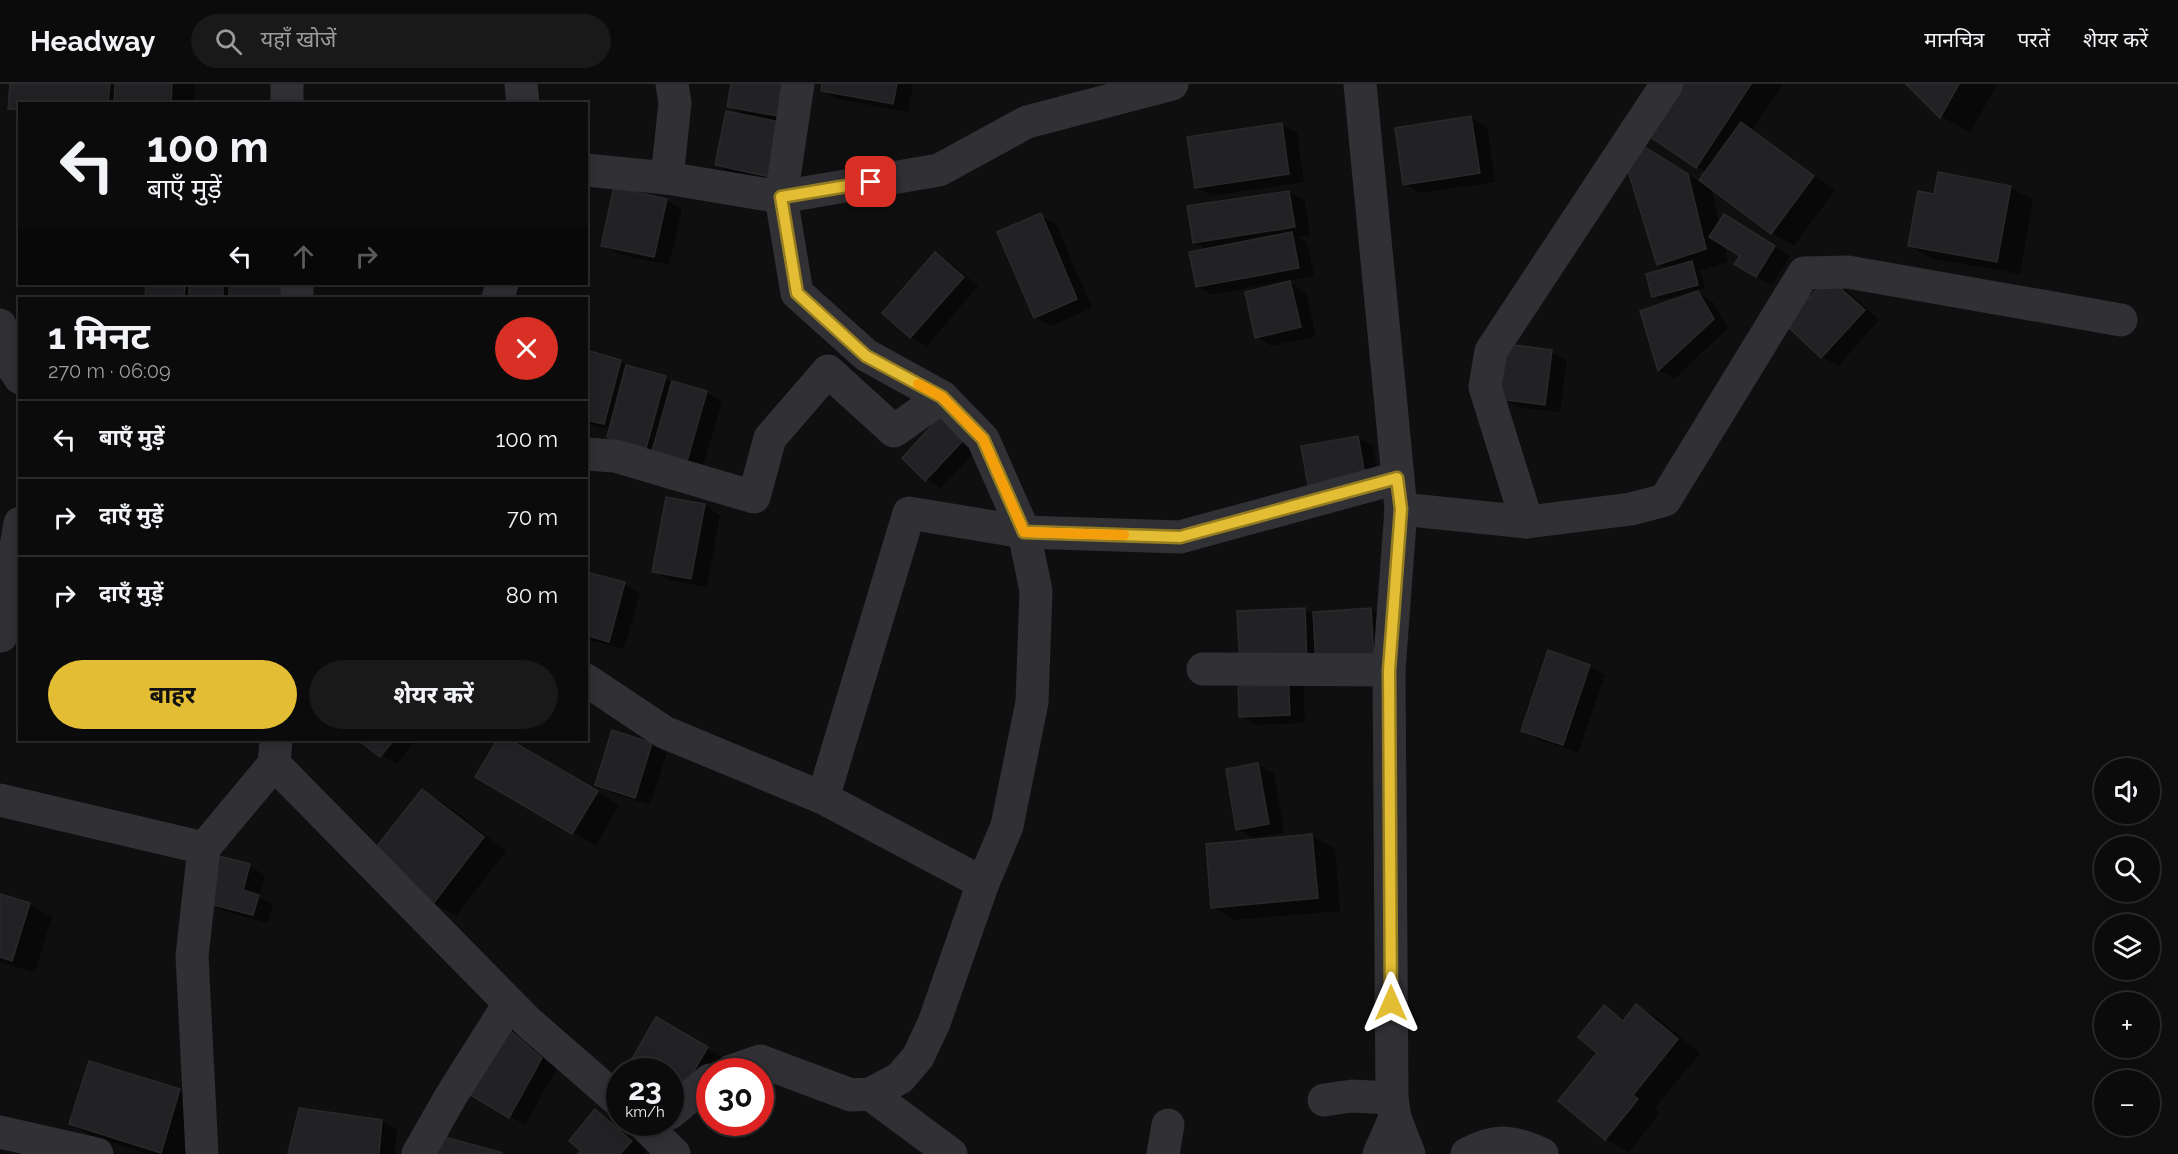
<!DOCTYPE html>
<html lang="hi">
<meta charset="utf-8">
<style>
:root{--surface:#0b0b0c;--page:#19191a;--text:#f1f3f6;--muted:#9a9b9d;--line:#2b2b2d;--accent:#e3be34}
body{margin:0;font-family:Raleway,"Noto Sans Devanagari",sans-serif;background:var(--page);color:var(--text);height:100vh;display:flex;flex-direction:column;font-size:22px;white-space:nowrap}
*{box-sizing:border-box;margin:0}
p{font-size:20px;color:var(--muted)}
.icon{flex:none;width:33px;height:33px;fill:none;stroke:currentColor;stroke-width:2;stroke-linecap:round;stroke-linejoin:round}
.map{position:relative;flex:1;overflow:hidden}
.details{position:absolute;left:18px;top:213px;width:570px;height:444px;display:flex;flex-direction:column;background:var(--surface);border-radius:0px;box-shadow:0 3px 15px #0003,0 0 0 2px var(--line)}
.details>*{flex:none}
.banner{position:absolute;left:18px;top:18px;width:570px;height:183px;border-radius:0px;box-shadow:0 3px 15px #0003,0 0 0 2px var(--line);background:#0b0b0c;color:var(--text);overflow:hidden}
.tools{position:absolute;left:2094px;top:674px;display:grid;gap:12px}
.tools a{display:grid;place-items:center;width:66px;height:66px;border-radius:50%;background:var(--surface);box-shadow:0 3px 15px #0003,0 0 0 2px var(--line);font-size:30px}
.speed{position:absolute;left:606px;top:974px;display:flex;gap:12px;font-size:30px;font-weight:700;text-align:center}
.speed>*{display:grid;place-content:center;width:78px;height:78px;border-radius:50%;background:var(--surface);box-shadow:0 3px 15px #0003,0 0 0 2px var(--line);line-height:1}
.speed small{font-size:15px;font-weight:400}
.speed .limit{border:9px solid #d22;background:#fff;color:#111}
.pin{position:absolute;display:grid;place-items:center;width:51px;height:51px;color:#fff;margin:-26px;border-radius:12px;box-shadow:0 3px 9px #0006}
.me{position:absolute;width:66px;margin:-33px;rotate:0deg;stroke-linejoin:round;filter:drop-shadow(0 0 4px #0008)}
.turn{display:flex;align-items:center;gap:21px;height:126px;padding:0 30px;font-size:27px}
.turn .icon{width:78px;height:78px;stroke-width:2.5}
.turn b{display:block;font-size:42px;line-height:51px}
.lanes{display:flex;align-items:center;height:57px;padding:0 30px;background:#0003;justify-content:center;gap:30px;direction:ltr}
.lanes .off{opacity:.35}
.round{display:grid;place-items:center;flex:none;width:63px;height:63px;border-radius:32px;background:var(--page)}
.overview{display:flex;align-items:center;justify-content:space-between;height:102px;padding:0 30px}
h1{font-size:36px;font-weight:700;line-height:45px}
.primary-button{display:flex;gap:12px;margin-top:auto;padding:12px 30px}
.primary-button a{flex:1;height:69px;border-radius:36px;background:var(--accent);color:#111;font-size:24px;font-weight:700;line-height:69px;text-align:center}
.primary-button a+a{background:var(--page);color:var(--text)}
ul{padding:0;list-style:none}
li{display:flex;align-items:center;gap:18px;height:78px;padding:0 30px;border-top:2px solid var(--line)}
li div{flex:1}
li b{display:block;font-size:22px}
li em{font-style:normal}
header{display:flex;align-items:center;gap:36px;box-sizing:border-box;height:84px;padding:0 30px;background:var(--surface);border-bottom:2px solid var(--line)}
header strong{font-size:28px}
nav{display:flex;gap:33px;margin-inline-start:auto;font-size:21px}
.search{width:420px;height:54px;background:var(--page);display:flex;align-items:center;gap:15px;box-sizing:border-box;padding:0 21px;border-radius:33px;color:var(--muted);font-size:22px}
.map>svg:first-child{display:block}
.shadow{fill:#0007}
.building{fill:#222224;stroke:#29292c;stroke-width:1.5}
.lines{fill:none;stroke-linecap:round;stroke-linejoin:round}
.minor{stroke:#303035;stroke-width:33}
.route-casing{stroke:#947c22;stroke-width:15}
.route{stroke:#e3be34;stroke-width:10}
.slow{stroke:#f59e0b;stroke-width:10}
</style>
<header>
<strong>Headway</strong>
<div class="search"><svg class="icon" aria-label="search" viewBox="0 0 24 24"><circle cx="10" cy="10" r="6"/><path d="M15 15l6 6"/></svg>यहाँ खोजें</div>
<nav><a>मानचित्र</a><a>परतें</a><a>शेयर करें</a></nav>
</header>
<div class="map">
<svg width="2178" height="1070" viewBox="0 0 2178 1070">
<rect width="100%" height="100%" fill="#0f0f10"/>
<!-- shadow -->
<g class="shadow">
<polygon points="11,0 195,0 194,20 20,20 20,30 10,24"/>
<polygon points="733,0 806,0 790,101 732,90 717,81 746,32 729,22"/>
<polygon points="823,0 913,0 908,28 838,15 822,6"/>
<polygon points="1681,0 1783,0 1752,46 1835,106 1794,162 1772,149 1711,103 1719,140 1740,141 1790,172 1772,201 1756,192 1742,172 1724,160 1728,178 1700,187 1705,204 1661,216 1654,212 1668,185 1658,180 1669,79 1700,98 1707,88 1697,83"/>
<polygon points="1908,0 1997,0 1970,49 1941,32"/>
<polygon points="1471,34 1487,43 1495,98 1420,109 1405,100"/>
<polygon points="1281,40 1297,49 1304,98 1212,112 1196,103"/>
<polygon points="2010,103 2033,116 2020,190 1933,175 1910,162 1935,111"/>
<polygon points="1289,108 1305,117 1310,151 1298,153 1307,158 1314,192 1287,197 1306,208 1316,252 1272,262 1256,253 1285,200 1284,197 1212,211 1197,202 1208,166 1194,158"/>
<polygon points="666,116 682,125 669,181 618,170 603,161"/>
<polygon points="1040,131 1056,140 1092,224 1051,242 1035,233"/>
<polygon points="935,170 950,178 978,202 927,262 911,253 884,229"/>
<polygon points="1829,195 1844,204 1879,236 1838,282 1822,273 1787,240"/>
<polygon points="147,200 297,200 296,214 147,214"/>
<polygon points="1698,209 1713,218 1728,244 1674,295 1659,286 1641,228"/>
<polygon points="587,268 620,277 635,285 706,308 722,317 700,392 624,362 608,353 610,346 586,339"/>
<polygon points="1551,268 1567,276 1560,328 1516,323 1501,314"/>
<polygon points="946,328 984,358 941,404 926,395"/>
<polygon points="1357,353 1373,362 1380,405 1310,406"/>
<polygon points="668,415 705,422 720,431 707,503 669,496 654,487"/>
<polygon points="586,489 624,500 640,509 624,565 586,555"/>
<polygon points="1304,526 1315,531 1370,526 1386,534 1389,585 1303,597 1305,639 1256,641 1241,632"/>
<polygon points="1589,582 1605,591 1578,669 1538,655 1523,646"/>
<polygon points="360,656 416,656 396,680"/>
<polygon points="499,656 507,656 619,721 596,762 477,692"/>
<polygon points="651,660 667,669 650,721 612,709 597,700"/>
<polygon points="1258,681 1274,690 1284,749 1253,754 1237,745"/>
<polygon points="422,707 445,720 506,767 456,832 433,819"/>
<polygon points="1312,752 1335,765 1340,827 1235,836 1213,823"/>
<polygon points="249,782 265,791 259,813 273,821 268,839 224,827 208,818"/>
<polygon points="0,811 29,820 52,833 35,888 0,878"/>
<polygon points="1637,922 1659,935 1700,969 1654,1025 1660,1029 1629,1068 1606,1055 1560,1017 1599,969 1604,923 1626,936"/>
<polygon points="657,935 722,973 710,995 670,987 627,987"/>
<polygon points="501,940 516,948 557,984 525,1041 464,1006"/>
<polygon points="180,1006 202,1019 187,1070 149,1070 94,1053 71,1040"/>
<polygon points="300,1026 382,1037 397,1046 395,1070 290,1070"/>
<polygon points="596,1027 611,1036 646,1066 643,1070 580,1070"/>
<polygon points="432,1051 500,1070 426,1070"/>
</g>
<!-- building -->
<g class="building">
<polygon points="10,0 110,0 108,20 20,20 20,26 8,25"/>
<polygon points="115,0 172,0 171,20 114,20"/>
<polygon points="731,0 789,0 783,33 727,23"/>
<polygon points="822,0 897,0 893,20 821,7"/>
<polygon points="1679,0 1751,0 1696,84 1646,50"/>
<polygon points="1906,0 1959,0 1940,34"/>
<polygon points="726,27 785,39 775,94 715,81"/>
<polygon points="1471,32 1480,89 1403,101 1395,44"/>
<polygon points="1741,38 1814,92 1771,150 1699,96"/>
<polygon points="1282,39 1289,90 1195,104 1187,53"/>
<polygon points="1646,64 1688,90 1706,165 1657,181 1625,77"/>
<polygon points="1938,88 2011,102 1997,178 1908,162 1918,107 1934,110"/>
<polygon points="614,103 667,115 654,173 601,162"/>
<polygon points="1289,107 1295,143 1193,159 1187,122"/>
<polygon points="1041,129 1077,215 1034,234 997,148"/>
<polygon points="1724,130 1775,162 1756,193 1734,180 1740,172 1709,153"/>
<polygon points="1292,148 1299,184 1196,203 1189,168"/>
<polygon points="935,168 964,193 910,254 882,229"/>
<polygon points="1692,177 1698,201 1652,213 1646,190"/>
<polygon points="1828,193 1865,226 1821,274 1785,240"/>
<polygon points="1290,197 1301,243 1255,254 1245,208"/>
<polygon points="146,200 185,200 184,214 145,214"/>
<rect x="189" y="200" width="34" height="14"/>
<polygon points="229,200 282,200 281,214 229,214"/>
<polygon points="1698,207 1714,235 1658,287 1640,227"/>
<polygon points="1506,260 1552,266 1545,321 1499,315"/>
<polygon points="586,266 621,276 604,340 586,336"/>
<polygon points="626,281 666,292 646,364 607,353"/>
<polygon points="672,297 707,307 685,384 650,374"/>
<polygon points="946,326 970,349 925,397 902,374"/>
<polygon points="1358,352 1366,397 1309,407 1301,362"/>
<polygon points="666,413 705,420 691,495 652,488"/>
<polygon points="586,488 625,498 609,558 586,551"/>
<polygon points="1305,524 1307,578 1240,581 1237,527"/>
<polygon points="1371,524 1374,577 1316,581 1313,528"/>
<polygon points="1548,566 1590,581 1563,661 1521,647"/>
<polygon points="1288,587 1290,631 1239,633 1238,589"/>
<polygon points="612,646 652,659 635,714 595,701"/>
<polygon points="358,656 394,656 380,673"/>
<polygon points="497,656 510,656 598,707 572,750 475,693"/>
<polygon points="1258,679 1269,740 1236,746 1226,685"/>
<polygon points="422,705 484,753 433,820 370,771"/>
<polygon points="1312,750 1318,814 1211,824 1206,760"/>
<polygon points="219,772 250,780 243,806 259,811 253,831 206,819"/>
<polygon points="0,810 30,819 12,877 0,873"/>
<polygon points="1636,920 1678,955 1633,1011 1638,1015 1605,1056 1558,1017 1597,969 1578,953 1604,921 1623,937"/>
<polygon points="656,933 708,963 675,1019 670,1016 670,987 625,987"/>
<polygon points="500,938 542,974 509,1034 462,1006"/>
<polygon points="89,977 180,1005 161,1069 69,1040"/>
<polygon points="299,1024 382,1036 379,1070 288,1070"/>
<polygon points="595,1025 632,1057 620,1070 578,1070 581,1067 569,1057"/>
<polygon points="430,1049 503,1069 425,1070"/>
</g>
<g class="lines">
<!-- minor -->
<g class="minor">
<polyline points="287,0 287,20"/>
<polyline points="521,0 523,20"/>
<polyline points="1360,0 1401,425 1389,586 1392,1014 1395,1034 1409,1070"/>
<polyline points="586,86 667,94 781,113 939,86 1027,38 1172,0"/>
<polyline points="667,94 675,19 672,0"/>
<polyline points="297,200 297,214"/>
<polyline points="498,214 502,200"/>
<polyline points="0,241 7,274 20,294"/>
<polyline points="586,370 615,372 754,413 770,354 828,287 894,347 942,313"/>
<polyline points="1401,425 1527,438 1631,425 1665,416 1804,189 1848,188 2121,236"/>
<polyline points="1527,438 1485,303 1491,267 1667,0"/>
<polyline points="1,552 20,439"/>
<polyline points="1203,585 1389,586"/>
<polyline points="586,596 664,648 823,714 983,799"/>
<polyline points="274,680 528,938 620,1018"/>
<polyline points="823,714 909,429 1024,448 1180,453 1397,394"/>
<polyline points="0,716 204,764"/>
<polyline points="731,987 760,977 851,1011 870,1010 900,994 918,973 934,939 983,799 1007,742 1032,618 1036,507 1024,448 983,355 942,313 866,271 797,209 781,113 798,0"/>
<polyline points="870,1010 951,1070"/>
<polyline points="1324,1016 1352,1012 1392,1014"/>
<polyline points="670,1029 710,996"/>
<polyline points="642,1038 674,1070"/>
<polyline points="0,1048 97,1070"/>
<polyline points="202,1070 192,872 204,764 274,680 276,656"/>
<polyline points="418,1070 451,1012 509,920"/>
<polyline points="1163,1070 1168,1041"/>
<polyline points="1379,1070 1395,1034"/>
<path d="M1467 1070C1496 1055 1512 1056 1542 1070"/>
</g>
</g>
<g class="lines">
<!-- route casing -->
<g class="route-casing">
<polyline id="route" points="871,98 781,113 797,209 866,272 942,313 983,355 1024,448 1180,453 1397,394 1401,425 1389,586 1391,919"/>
</g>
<!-- route -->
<use href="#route" class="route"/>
<!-- slow -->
<polyline class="slow" points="918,300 942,313 983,355 1024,448 1124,451"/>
</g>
</svg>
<div class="tools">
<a><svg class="icon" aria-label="sound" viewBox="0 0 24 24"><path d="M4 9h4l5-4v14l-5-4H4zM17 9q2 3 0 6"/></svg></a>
<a><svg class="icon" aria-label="search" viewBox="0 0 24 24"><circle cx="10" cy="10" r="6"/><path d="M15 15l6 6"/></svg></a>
<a><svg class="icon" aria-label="layers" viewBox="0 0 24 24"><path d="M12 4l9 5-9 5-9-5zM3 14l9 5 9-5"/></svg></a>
<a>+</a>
<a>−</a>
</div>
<div class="speed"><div>23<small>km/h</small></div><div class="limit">30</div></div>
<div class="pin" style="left:871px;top:98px;background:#d93025"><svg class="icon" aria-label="arrive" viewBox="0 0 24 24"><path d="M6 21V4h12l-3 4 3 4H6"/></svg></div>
<svg class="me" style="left:1391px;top:919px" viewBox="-20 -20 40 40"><path d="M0-17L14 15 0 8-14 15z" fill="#e3be34" stroke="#fff" stroke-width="4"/></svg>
<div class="banner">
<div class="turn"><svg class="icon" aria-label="left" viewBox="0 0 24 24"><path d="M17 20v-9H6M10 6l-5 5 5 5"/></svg><div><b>100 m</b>बाएँ मुड़ें</div></div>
<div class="lanes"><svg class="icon" aria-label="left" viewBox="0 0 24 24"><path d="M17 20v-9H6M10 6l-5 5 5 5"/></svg><svg class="icon off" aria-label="ahead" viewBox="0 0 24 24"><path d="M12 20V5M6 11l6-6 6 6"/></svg><svg class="icon off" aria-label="right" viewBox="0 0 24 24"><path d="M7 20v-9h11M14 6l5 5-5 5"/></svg></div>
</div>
<section class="details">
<div class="overview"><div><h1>1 मिनट</h1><p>270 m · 06:09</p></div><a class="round" style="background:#d93025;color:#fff"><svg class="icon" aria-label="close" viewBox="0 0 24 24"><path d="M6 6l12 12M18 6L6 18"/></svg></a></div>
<ul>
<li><svg class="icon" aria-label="left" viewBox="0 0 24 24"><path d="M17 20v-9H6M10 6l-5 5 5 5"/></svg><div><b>बाएँ मुड़ें</b></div><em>100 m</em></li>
<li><svg class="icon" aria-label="right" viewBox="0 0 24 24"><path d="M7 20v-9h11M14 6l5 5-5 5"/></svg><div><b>दाएँ मुड़ें</b></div><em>70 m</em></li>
<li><svg class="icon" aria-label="right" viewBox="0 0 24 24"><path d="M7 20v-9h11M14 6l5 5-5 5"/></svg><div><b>दाएँ मुड़ें</b></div><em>80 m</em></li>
</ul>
<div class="primary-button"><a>बाहर</a><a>शेयर करें</a></div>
</section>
</div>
